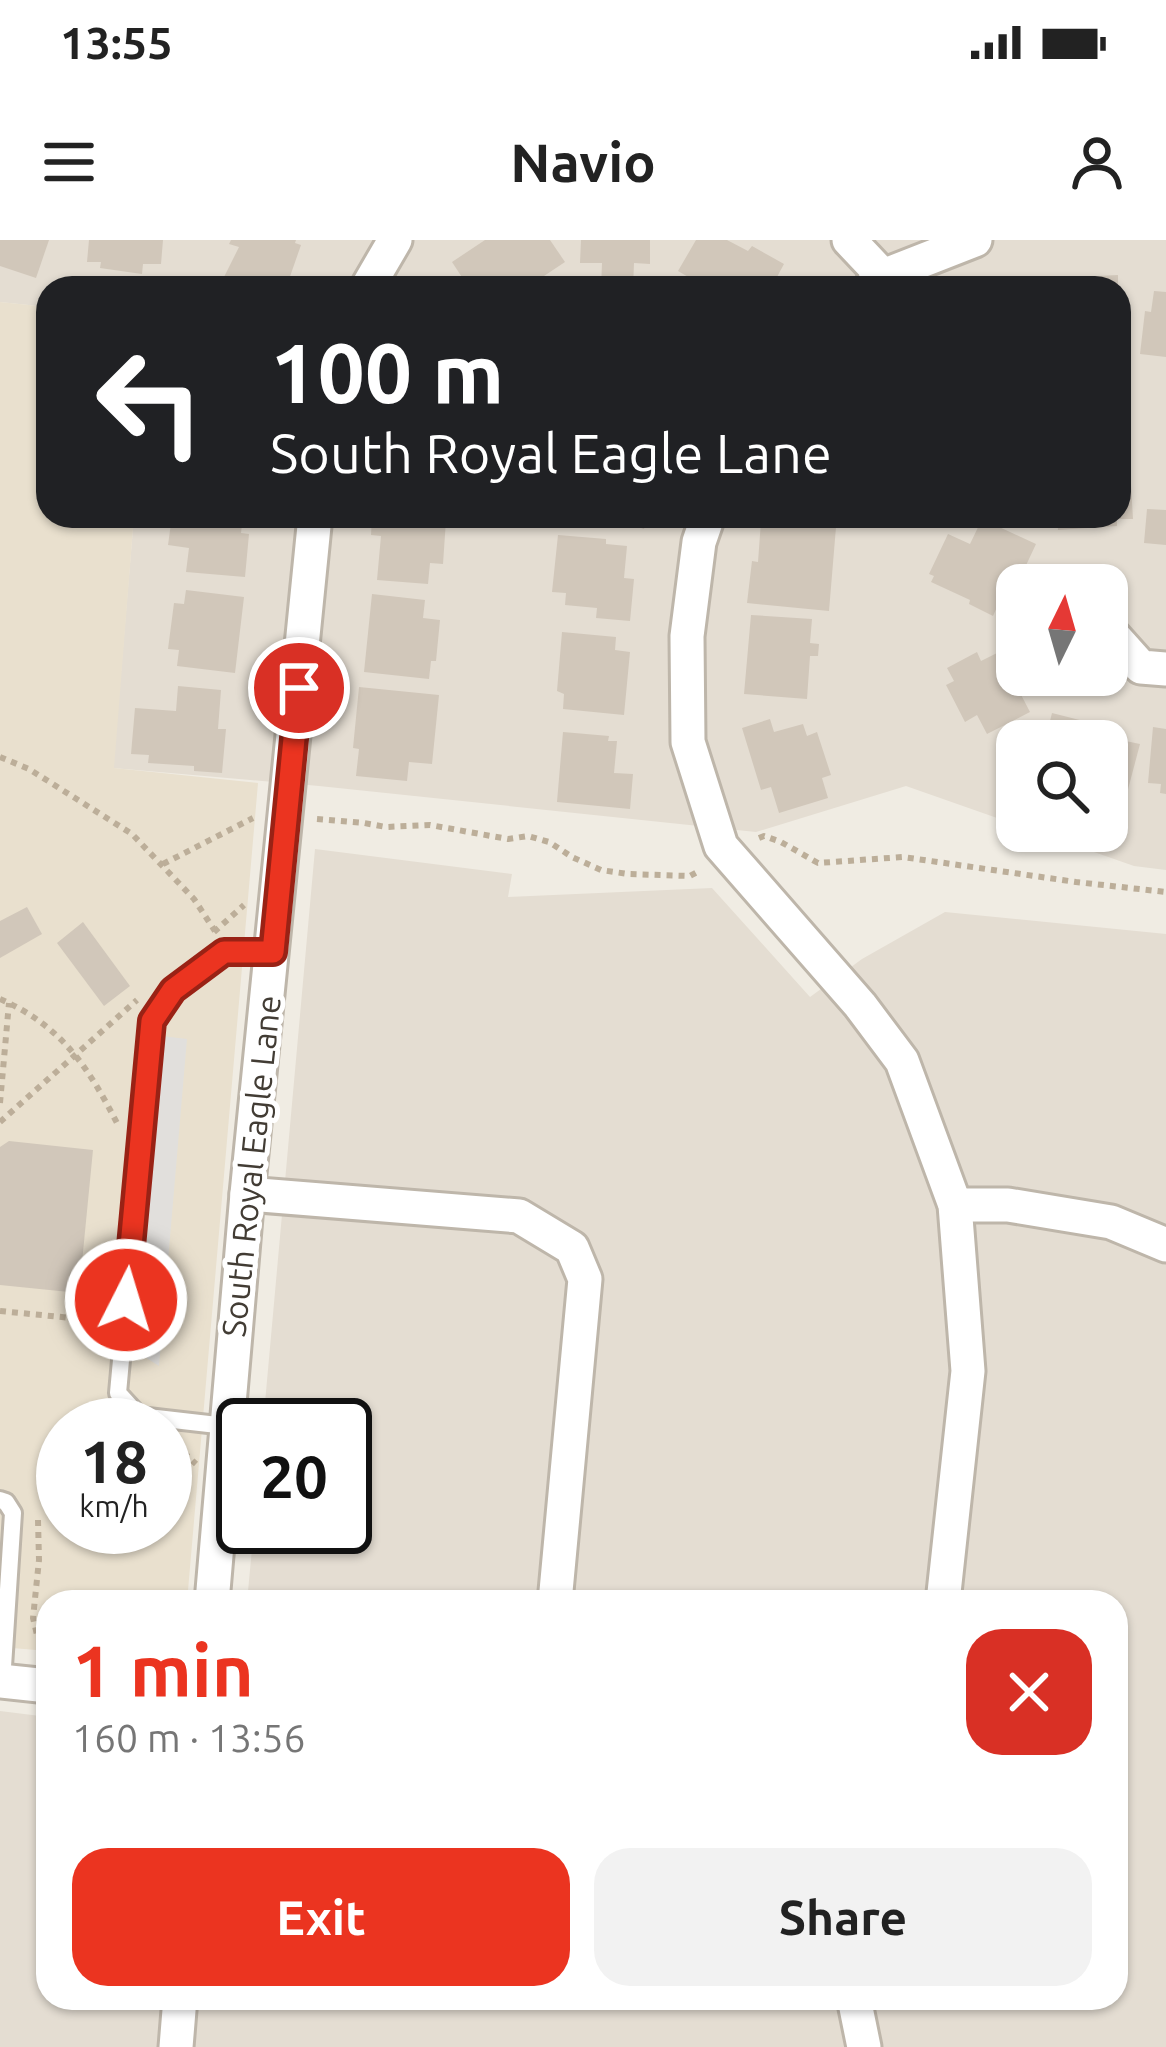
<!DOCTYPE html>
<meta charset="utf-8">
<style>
:root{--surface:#fff;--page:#f2f2f2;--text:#222;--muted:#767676;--accent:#eb3420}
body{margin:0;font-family:Ubuntu,sans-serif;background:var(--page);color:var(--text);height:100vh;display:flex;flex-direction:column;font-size:45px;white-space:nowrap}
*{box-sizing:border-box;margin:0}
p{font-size:39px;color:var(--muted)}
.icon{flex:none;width:66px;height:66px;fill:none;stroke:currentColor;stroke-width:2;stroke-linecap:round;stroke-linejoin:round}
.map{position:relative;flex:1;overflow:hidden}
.sheet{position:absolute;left:36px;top:1350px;width:1092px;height:420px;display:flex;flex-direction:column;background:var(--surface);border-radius:36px;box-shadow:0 3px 9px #0004}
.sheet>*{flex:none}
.guide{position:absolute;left:36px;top:36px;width:1095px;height:252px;border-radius:36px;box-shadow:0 3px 9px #0004;background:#202124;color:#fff;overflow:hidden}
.needle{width:78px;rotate:5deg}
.fabs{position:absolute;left:996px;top:324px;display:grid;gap:24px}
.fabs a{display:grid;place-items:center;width:132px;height:132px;border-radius:24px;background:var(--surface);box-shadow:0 3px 9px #0004;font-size:60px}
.speed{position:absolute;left:36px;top:1158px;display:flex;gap:24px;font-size:60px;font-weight:700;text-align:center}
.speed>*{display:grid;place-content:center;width:156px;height:156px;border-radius:50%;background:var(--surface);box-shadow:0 3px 9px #0004;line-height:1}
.speed small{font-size:30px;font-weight:400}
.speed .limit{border:6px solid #111;border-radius:18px;background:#fff;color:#111}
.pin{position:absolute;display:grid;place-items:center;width:102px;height:102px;color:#fff;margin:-51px;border:6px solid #fff;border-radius:50%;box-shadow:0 3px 12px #0007}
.me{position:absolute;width:132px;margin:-66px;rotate:5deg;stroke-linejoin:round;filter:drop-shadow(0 0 9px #0008)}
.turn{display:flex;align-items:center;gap:42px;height:252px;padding:0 36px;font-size:54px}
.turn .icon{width:156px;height:156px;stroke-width:2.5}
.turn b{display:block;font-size:84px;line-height:102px}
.round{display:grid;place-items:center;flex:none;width:126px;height:126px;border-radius:36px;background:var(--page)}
.summary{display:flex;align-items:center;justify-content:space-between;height:204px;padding:0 36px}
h1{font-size:72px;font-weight:700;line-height:90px;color:var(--accent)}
.primary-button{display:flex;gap:24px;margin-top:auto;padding:24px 36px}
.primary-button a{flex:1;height:138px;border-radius:36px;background:var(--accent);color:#fff;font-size:48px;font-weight:700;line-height:138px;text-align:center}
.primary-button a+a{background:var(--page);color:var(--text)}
.status{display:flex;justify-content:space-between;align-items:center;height:84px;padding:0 60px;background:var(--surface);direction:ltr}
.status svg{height:33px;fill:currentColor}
header{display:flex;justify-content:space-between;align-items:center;height:156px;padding:0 36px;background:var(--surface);font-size:54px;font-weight:700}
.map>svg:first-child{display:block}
.residential{fill:#e4ddd2;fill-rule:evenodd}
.education{fill:#e9e0ce;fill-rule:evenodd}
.parking{fill:#e1dfdc}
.building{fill:#d1c7ba}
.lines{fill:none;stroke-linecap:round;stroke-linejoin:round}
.service-casing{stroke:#beb6aa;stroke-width:22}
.minor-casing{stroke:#beb6aa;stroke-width:39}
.path{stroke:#bcae99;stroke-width:6;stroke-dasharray:6 6;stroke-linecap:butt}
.service{stroke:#fff;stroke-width:16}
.minor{stroke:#fff;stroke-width:33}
.route-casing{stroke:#992215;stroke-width:30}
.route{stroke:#eb3420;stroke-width:21}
.labels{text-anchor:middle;stroke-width:10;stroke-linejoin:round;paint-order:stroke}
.street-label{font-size:33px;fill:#423c34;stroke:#fff}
</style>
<div class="status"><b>13:55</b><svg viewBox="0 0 49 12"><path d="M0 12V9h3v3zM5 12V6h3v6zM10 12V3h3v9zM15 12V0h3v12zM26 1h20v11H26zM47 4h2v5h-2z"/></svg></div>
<header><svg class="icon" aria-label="menu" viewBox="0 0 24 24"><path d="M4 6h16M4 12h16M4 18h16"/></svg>Navio<svg class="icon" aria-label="person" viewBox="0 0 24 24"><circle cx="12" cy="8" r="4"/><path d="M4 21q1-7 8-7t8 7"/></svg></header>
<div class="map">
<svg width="1166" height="1807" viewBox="0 0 1166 1807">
<rect width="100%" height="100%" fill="#f0ece3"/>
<!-- residential -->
<g class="residential">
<path d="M0 0H1166V630L1134 626 1034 591H1107V501H1017V585L906 546 756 592 319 546 113 528 134 276H1119V48H48V67L0 62ZM1017 345H1107V435H1017Z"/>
<polygon points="315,609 512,634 508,657 712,648 810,757 862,719 945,672 1166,694 1166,1807 0,1807 0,1471 48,1477 48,1758 1116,1758 1116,1362 247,1362 254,1287 345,1287 345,1185 263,1185"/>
</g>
<!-- education -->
<path class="education" d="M0 62 48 67V276H134L114 528 258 543 187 1362H48V1411L0 1407ZM63 1185H165V1287H63Z"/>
<!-- parking -->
<polygon class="parking" points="162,796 187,799 159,1126 137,1112"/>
<!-- building -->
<g class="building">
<polygon points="0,0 49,0 36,38 0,26"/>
<polygon points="89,0 163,0 161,24 143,24 142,34 100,28 101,22 87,22"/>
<polygon points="231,0 296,0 295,3 301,5 286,48 255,48 224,37 239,7 229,4"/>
<polygon points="485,0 550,0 565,22 526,48 469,48 452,22"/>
<polygon points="581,0 650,0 650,24 634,23 633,48 601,48 602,23 580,23"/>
<polygon points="696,0 727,0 748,11 752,6 784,24 771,48 700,48 702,45 678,31"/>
<polygon points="1118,35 1118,48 1076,48 1076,37"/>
<polygon points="1154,51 1166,52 1166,117 1140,114 1145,71 1151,72"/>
<polygon points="1130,227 1133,279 1119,279 1119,228"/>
<polygon points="1147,269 1166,270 1166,305 1144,303"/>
<polygon points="172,276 243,276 241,293 249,294 245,337 186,332 189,308 168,305"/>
<polygon points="372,276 435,276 435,279 446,280 443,324 430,323 428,344 377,340 381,296 371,295"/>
<polygon points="606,276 648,276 644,289"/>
<polygon points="1057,276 1117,276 1117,286 1058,290"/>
<polygon points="982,279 1036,304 1014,351 1006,347 993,376 969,364 970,360 931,342 934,336 929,334 948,294 970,304"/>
<polygon points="761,281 836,287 829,371 747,363 752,321 758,322"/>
<polygon points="558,295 606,299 606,304 627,306 624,338 634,339 630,381 596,378 597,368 565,365 566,353 552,352"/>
<polygon points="186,350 244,357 235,433 177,426 179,410 168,409 174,363 184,364"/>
<polygon points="372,354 425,360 423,378 440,380 436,421 431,421 429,439 364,432"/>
<polygon points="751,375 812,379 810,403 819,404 818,416 810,416 807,459 744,454"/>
<polygon points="562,392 616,397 615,410 630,412 624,475 563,469 564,454 557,451"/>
<polygon points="977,412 981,421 999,412 1030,472 987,494 977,475 965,482 946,445 954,441 947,428"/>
<polygon points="178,446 221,450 218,489 226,489 222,533 194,531 194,526 148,523 149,515 131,514 135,468 176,471"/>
<polygon points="359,447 439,455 432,524 409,522 407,541 356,536 359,509 353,508"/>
<polygon points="1052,473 1119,490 1116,499 1140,504 1126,557 1107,552 1107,501 1045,501"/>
<polygon points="770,479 774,492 803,484 807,496 817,492 831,535 822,538 828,558 779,573 771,547 761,550 742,488"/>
<polygon points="1153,487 1166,489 1166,554 1160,553 1161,544 1148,543"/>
<polygon points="563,492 609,496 608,501 617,501 614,533 633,534 630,569 557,562"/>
<polygon points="27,667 42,694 0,718 0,681"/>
<polygon points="83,682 130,746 104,766 57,703"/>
<polygon points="9,901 93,910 79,1053 0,1045 0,907"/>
</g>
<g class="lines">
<!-- service casing -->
<g class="service-casing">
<g id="service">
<polyline points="226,1186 139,1176 118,1153 152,781 174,750 223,712 272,712"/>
<polyline points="0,1260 6,1262 13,1273 2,1442"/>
</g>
</g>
<!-- minor casing -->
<g class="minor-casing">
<g id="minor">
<polyline points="849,0 883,36"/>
<polyline points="367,48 395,0"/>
<polyline points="870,48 883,36 975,0"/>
<polyline points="708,276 699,302 687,396 688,502 721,606 860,765 902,821 955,965 968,1131 943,1362"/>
<polyline points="1107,389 1141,427 1166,429"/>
<polyline points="247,954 519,976 572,1008 585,1039 555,1362"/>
<polyline points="955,965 1008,965 1111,982 1166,1005"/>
<polyline points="212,1362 247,954 315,276"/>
<polyline points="0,1441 48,1446"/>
<polyline points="854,1758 864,1807"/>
<polyline points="176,1807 180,1758"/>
</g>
</g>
<!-- path -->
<g class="path">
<polyline points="0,517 29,529 132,594 194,659 215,691"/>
<polyline points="317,579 364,583 386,587 430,585 508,599 528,596 549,602 572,617 601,630 628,634 690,636 701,630"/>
<polyline points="759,598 764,596 781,602 818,623 903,617 1076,642 1166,652"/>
<polyline points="163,624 253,578"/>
<polyline points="214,692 244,665"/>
<path d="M0 759C62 786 89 828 119 887"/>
<polyline points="0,863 9,763"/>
<polyline points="0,882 137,760"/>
<polyline points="0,1071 102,1081"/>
<polyline points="175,1204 196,1224"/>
<polyline points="38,1280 39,1320 33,1378 38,1399 48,1404"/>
</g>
<!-- service -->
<use href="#service" class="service"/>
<!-- minor -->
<use href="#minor" class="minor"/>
</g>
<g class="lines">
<!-- route casing -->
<g class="route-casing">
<polyline id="route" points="126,1060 152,781 173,750 224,712 273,712 299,448"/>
</g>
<!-- route -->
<use href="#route" class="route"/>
</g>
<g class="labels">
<!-- street labels -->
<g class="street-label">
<text transform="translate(251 926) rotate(-84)" y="12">South Royal Eagle Lane</text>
</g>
</g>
</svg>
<div class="fabs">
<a><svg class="needle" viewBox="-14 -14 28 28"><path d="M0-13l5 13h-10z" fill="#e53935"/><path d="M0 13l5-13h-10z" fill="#767676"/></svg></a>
<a><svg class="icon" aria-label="search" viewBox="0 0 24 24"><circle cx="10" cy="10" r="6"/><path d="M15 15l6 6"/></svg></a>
</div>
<div class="speed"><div>18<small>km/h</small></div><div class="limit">20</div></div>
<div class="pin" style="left:299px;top:448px;background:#d93025"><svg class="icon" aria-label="arrive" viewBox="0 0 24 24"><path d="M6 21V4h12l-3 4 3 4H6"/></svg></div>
<svg class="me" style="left:126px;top:1060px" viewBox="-20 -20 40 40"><circle r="17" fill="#eb3420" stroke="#fff" stroke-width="3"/><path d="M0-11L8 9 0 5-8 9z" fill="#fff"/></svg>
<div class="guide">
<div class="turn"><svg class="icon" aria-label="left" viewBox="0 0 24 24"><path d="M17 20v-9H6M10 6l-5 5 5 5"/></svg><div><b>100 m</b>South Royal Eagle Lane</div></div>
</div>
<section class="sheet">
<div class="summary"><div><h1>1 min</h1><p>160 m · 13:56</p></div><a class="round" style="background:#d93025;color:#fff"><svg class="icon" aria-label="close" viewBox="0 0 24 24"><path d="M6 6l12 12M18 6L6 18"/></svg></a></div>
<div class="primary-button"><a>Exit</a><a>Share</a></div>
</section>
</div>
